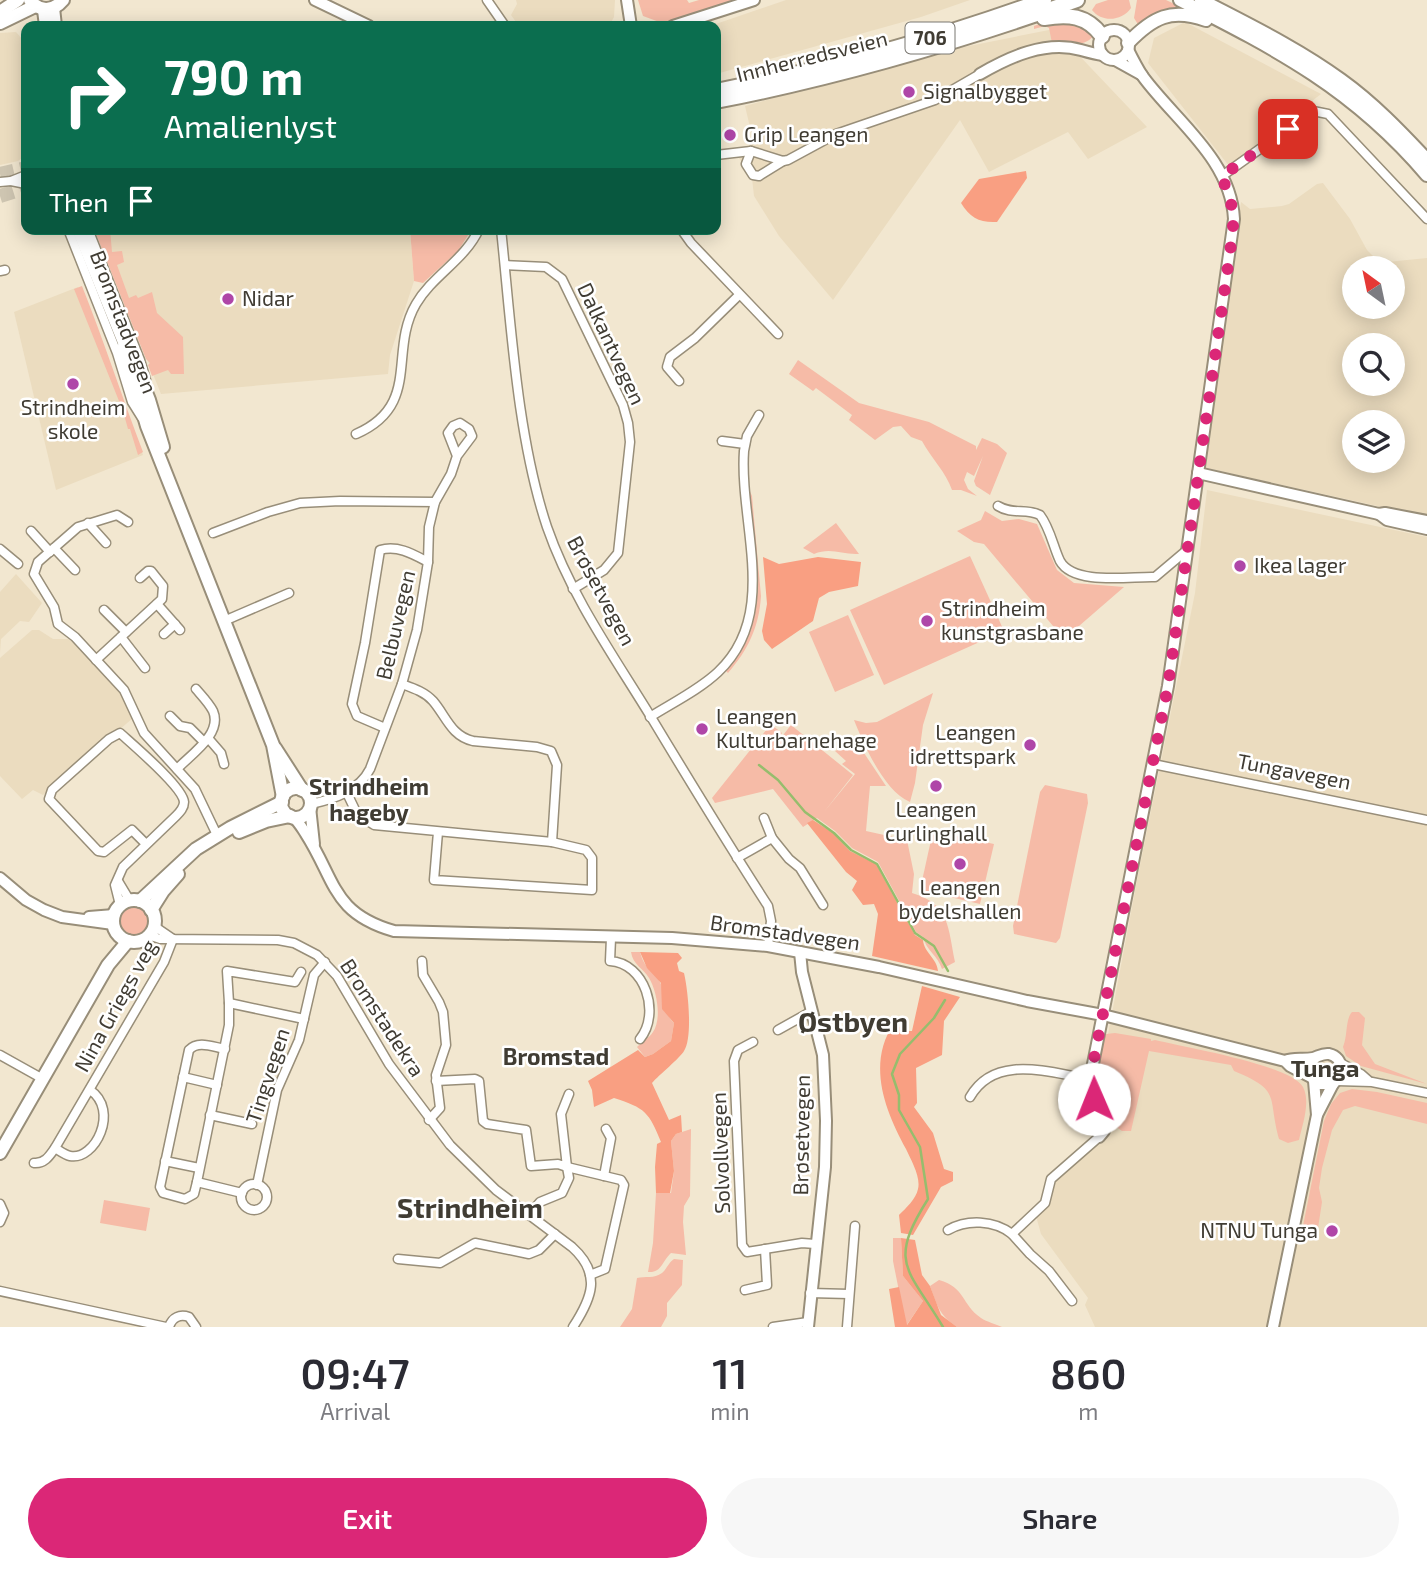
<!DOCTYPE html>
<meta charset="utf-8">
<style>
:root{--surface:#fff;--page:#f7f7f7;--text:#2b2b33;--muted:#7c7c81;--accent:#db2777}
body{margin:0;font-family:"Exo 2",sans-serif;background:var(--page);color:var(--text);height:100vh;display:flex;flex-direction:column;font-size:26px;white-space:nowrap}
*{box-sizing:border-box;margin:0}
p{font-size:23px;color:var(--muted)}
.icon{flex:none;width:38px;height:38px;fill:none;stroke:currentColor;stroke-width:2;stroke-linecap:round;stroke-linejoin:round}
.map{position:relative;height:1327px;overflow:hidden}
.drawer{display:flex;flex-direction:column;background:var(--surface);flex:1}
.drawer>*{flex:none}
.top-card{position:absolute;left:21px;top:21px;width:700px;height:214px;border-radius:14px;box-shadow:0 4px 18px #0003;background:#0b6e4f;color:#fff;overflow:hidden}
.needle{width:46px;rotate:327deg}
.fabs{position:absolute;left:1342px;top:256px;display:grid;gap:14px}
.fabs a{display:grid;place-items:center;width:63px;height:63px;border-radius:50%;background:var(--surface);box-shadow:0 4px 18px #0003;font-size:35px}
.pin{position:absolute;display:grid;place-items:center;width:60px;height:60px;color:#fff;margin:-30px;border-radius:14px;box-shadow:0 4px 10px #0006}
.me{position:absolute;width:77px;margin:-38px;rotate:359deg;stroke-linejoin:round;filter:drop-shadow(0 0 5px #0008)}
.turn{display:flex;align-items:center;gap:24px;height:147px;padding:0 28px;font-size:32px}
.turn .icon{width:91px;height:91px;stroke-width:2.5}
.turn b{display:block;font-size:49px;line-height:60px}
.then{display:flex;align-items:center;height:66px;padding:0 28px;background:#0003;gap:14px;font-size:26px}
.eta{display:flex;justify-content:space-evenly;align-items:center;height:119px;text-align:center}
.eta b{font-size:42px;font-weight:600;line-height:49px}
.cta{display:flex;gap:14px;margin-top:auto;padding:14px 28px}
.cta a{flex:1;height:80px;border-radius:42px;background:var(--accent);color:#fff;font-size:28px;font-weight:600;line-height:80px;text-align:center}
.cta a+a{background:var(--page);color:var(--text)}
.map>svg:first-child{display:block}
.built{fill:#ebdcbf;fill-rule:evenodd}
.green{fill:#f6bba7}
.forest{fill:#f99f82}
.lines{fill:none;stroke-linecap:round;stroke-linejoin:round}
.stream{stroke:#96bd6d;stroke-width:2.5}
.trunk-tunnel{stroke:#cec5b1;stroke-width:14;stroke-dasharray:14 7;stroke-linecap:butt}
.minor-casing{stroke:#988e79;stroke-width:11}
.tertiary-casing{stroke:#988e79;stroke-width:14}
.secondary-casing{stroke:#988e79;stroke-width:16}
.trunk-casing{stroke:#988e79;stroke-width:18}
.minor{stroke:#fff;stroke-width:8}
.tertiary{stroke:#fff;stroke-width:10}
.secondary{stroke:#fff;stroke-width:12}
.trunk{stroke:#fff;stroke-width:14}
.route{stroke:#db2777;stroke-width:12;stroke-dasharray:0 21.6}
.poi-dot{fill:#af46a8;stroke:#fff;stroke-width:2.5}
.labels{text-anchor:middle;stroke-width:5;stroke-linejoin:round;paint-order:stroke}
.shield{fill:#fff;stroke:#797670;stroke-width:2}
.shield-label{font-size:19px;font-weight:bold;fill:#403c33}
.street-label{font-size:21px;fill:#403c33;stroke:#fff}
.poi-label{font-size:21px;fill:#403c33;stroke:#fff;text-anchor:start}
.neighbourhood-label{font-size:23px;font-weight:bold;fill:#403c33;stroke:#fff}
.quarter-label{font-size:24px;font-weight:bold;fill:#403c33;stroke:#fff}
.district-label{font-size:28px;font-weight:bold;fill:#403c33;stroke:#fff}
</style>
<div class="map">
<svg width="1427" height="1327" viewBox="0 0 1427 1327">
<rect width="100%" height="100%" fill="#f2e7d0"/>
<!-- built -->
<g class="built">
<polygon points="516,0 615,0 614,17 609,26 519,26 511,15 517,4"/>
<polygon points="786,0 970,0 921,17 716,74 716,26 710,26"/>
<polygon points="1185,22 1321,94 1229,166 1148,63 1154,38"/>
<polygon points="1054,29 1147,127 1088,159 1068,132 989,172 960,120 833,300 779,236 754,196 752,178 739,158 753,140 745,106 934,53"/>
<polygon points="16,32 22,39 26,54 26,155 18,161 0,165 0,33"/>
<path d="M1323 183 1350 219 1367 250 1373 256 1387 262 1427 258V517L1206 468 1213 407 1241 202 1250 209 1282 206 1289 204 1317 184ZM1354 268H1393V306H1354ZM1354 345H1393V383H1354ZM1354 422H1393V460H1354Z"/>
<polygon points="95,229 410,229 414,281 390,355 388,374 161,394"/>
<polygon points="78,287 143,455 56,490 14,312"/>
<polygon points="1207,490 1427,537 1427,1327 1095,1327 1085,1305 1088,1298 1041,1234 1036,1216 1049,1186 1111,1119 1097,1093 1138,875 1195,593"/>
<polygon points="16,574 42,603 29,622 20,621 1,639 0,653 0,592"/>
<polygon points="32,630 39,630 53,639 68,639 79,647 126,700 133,718 43,795 33,790 22,799 0,776 0,658"/>
</g>
<!-- green -->
<g class="green">
<polygon points="638,0 687,0 689,3 699,0 739,0 662,23 643,16"/>
<path d="M1108 0H1129L1131 8C1122 21 1102 23 1092 10L1096 4Z"/>
<polygon points="1137,0 1166,0 1183,8 1182,11 1139,26 1134,18"/>
<path d="M1077 20 1094 35C1085 48 1067 44 1052 43L1049 28 1045 26 1034 29V26L1045 22Z"/>
<polygon points="94,229 110,229 112,252 122,251 124,262 117,265 129,298 136,295 138,298 152,292 157,313 183,337 184,374 171,374 168,370 152,376 148,365 150,363 146,359"/>
<polygon points="410,229 472,229 458,251 423,283 414,281"/>
<path d="M82 286C104 341 122 397 143 452L138 455 130 429H128L123 411 74 289Z"/>
<path d="M798 360 859 403 929 422 976 446V450L982 438 997 444 1007 453 990 495 976 486 974 481 983 456 974 476 967 472 964 480 968 489 977 496 961 490H952C946 472 931 458 922 441L911 437 901 426 893 427 875 440 849 420 852 415 816 388 813 391 789 374Z"/>
<path d="M748 487 752 496 761 596C759 627 748 650 728 673L726 671C773 616 754 553 748 487Z"/>
<polygon points="985,511 1002,521 1019,519 1037,524 1057,570 1074,583 1124,587 1064,639 984,544 974,542 957,531 981,520"/>
<path d="M836 523 859 554C842 555 831 547 814 554L803 548Z"/>
<polygon points="970,556 1004,631 884,685 850,610"/>
<polygon points="848,615 874,675 835,692 809,632"/>
<path d="M933 693 923 725 915 783 910 802C884 791 864 745 854 720L866 723 877 722Z"/>
<path d="M791 725 853 775 824 812 855 774 842 764 846 761 835 751 854 744 860 747 886 786H870L866 831 907 840 914 874 912 893C950 904 948 928 955 962L942 969C938 956 926 950 923 937L916 932 878 862 852 848 835 831 817 818 803 827 773 789 715 803 712 798 767 729 773 726 782 733 769 753Z"/>
<polygon points="1045,785 1087,794 1088,803 1060,938 1056,943 1014,934 1013,926 1040,792"/>
<polygon points="933,831 994,844 980,904 920,890"/>
<circle cx="134" cy="921" r="15"/>
<path d="M631 952H640C645 971 652 967 659 980 667 993 662 1012 674 1023L671 1041 653 1054 645 1057 637 1047C642 1042 649 1038 653 1032 662 1019 657 991 649 978 643 968 633 965 631 952Z"/>
<path d="M1352 1012H1359L1365 1018 1362 1045 1375 1064 1427 1084 1361 1066 1346 1056 1343 1047C1348 1035 1345 1020 1352 1012Z"/>
<path d="M1115 1033 1151 1039V1041L1155 1040C1183 1047 1291 1065 1303 1087 1311 1102 1302 1126 1299 1140L1288 1143 1279 1139C1267 1095 1282 1091 1234 1071L1231 1065 1149 1051 1131 1131H1122C1090 1110 1091 1066 1106 1034Z"/>
<polygon points="1352,1089 1377,1092 1427,1103 1427,1124 1355,1106 1343,1110 1332,1130 1322,1168 1319,1188 1322,1202 1318,1228 1303,1226 1324,1121 1331,1104 1340,1093"/>
<path d="M691 1129 690 1196 684 1206 683 1222 686 1255 671 1253C662 1261 662 1273 648 1272L653 1243 656 1193H671L674 1171 671 1141 676 1134Z"/>
<polygon points="104,1200 150,1208 146,1231 100,1223"/>
<polygon points="893,1238 901,1238 903,1276 923,1301 906,1326 893,1261"/>
<path d="M674 1259 683 1260 682 1285 667 1303V1316L661 1327H620L632 1309 637 1278C645 1276 654 1279 662 1273 667 1269 668 1263 674 1259Z"/>
<path d="M939 1280C966 1288 961 1304 981 1318 987 1322 996 1324 1002 1327H957C939 1315 937 1305 930 1286Z"/>
</g>
<!-- forest -->
<g class="forest">
<path d="M1026 171 1027 178 997 222C980 223 970 218 961 203L979 179Z"/>
<polygon points="763,557 779,564 818,557 861,562 858,586 829,592 819,598 813,621 772,649 764,640 762,631 767,604"/>
<path d="M813 820 833 833 850 851 876 864 915 935 923 940C924 953 937 958 938 971L872 956 878 914 874 904 863 905 852 890 857 881 846 872 807 823Z"/>
<path d="M640 952 678 953 682 958 677 963 679 971 684 973C688 990 693 1037 684 1051 680 1058 659 1075 652 1083L669 1120 681 1115 682 1132 676 1134 671 1141 674 1171 670 1193H656L655 1167 657 1144 661 1142C649 1112 645 1108 614 1098L594 1107 592 1090 588 1081 638 1050 645 1057 653 1054 671 1041 674 1023 662 1009 661 983 647 968Z"/>
<path d="M922 986 960 997 944 1021 942 1055 916 1068 917 1103 914 1107 933 1133 944 1169 953 1172V1181L941 1187 913 1235 901 1233 899 1215C906 1208 916 1199 918 1189 921 1177 911 1160 906 1149 884 1109 867 1063 894 1023L905 1031H912Z"/>
<polygon points="901,1238 915,1240 922,1275 930,1286 941,1315 957,1327 895,1327 889,1289 899,1287 907,1325 923,1301 903,1276"/>
</g>
<g class="lines">
<!-- stream -->
<g class="stream">
<polyline points="759,765 778,780 805,812 834,833 851,850 877,864 915,933 934,946 948,971"/>
<path d="M943 1327C908 1268 887 1264 928 1199L920 1147 899 1110V1095L892 1074 900 1054 934 1018 945 1000"/>
</g>
<!-- trunk-tunnel -->
<g class="trunk-tunnel">
<polyline points="0,174 26,168"/>
<polyline points="0,196 26,188"/>
</g>
<!-- minor casing -->
<g class="minor-casing">
<g id="minor">
<polyline points="487,0 505,26"/>
<polyline points="751,151 746,164 753,175 759,176 783,161"/>
<polyline points="716,155 751,151 783,161 788,160 836,134 935,100 980,74"/>
<polyline points="1222,176 1313,111 1328,114 1427,219"/>
<polyline points="11,181 26,184"/>
<polyline points="0,182 11,181 26,175"/>
<polyline points="68,229 117,353 132,402 142,418"/>
<polyline points="88,229 140,360 146,380"/>
<path d="M501 229C511 324 517 437 547 527 571 596 613 655 651 717 689 780 728 844 768 906L771 921 768 946"/>
<polyline points="681,229 691,243 778,334"/>
<polyline points="505,265 546,267 562,279 623,405 628,423 630,442 618,553 604,570 573,589"/>
<polyline points="0,271 5,270"/>
<polyline points="679,381 667,367 670,357 695,338 739,295"/>
<path d="M356 434C422 405 388 352 416 304 433 275 465 260 479 229"/>
<polyline points="722,441 745,444"/>
<path d="M998 506C1012 515 1026 508 1040 515 1050 528 1053 546 1060 561 1074 586 1131 576 1155 577L1187 550"/>
<polyline points="128,522 117,515 78,527 38,562 34,574 54,607 58,624 75,637 124,690 144,733 195,789 217,835"/>
<polyline points="88,523 106,543"/>
<polyline points="31,531 50,552"/>
<polyline points="213,533 268,512 300,503 340,501 435,502"/>
<polyline points="54,548 75,570"/>
<polyline points="0,549 18,564"/>
<polyline points="157,604 180,630"/>
<polyline points="104,610 126,632"/>
<polyline points="224,621 289,593"/>
<polyline points="164,634 175,624"/>
<polyline points="121,637 145,668"/>
<polyline points="96,660 162,599 163,586 151,571 148,571 140,578"/>
<path d="M402 684C413 688 425 692 433 701 446 716 451 736 473 741L537 747 551 751 557 765 552 842"/>
<polyline points="170,716 180,726 190,728 204,742"/>
<path d="M650 717C672 703 699 690 718 672 780 614 739 524 744 451L747 436 759 415"/>
<path d="M385 728 357 716 352 704 365 643 380 550C398 545 413 554 428 562"/>
<polyline points="208,738 221,753 224,764"/>
<polyline points="1153,764 1427,820"/>
<path d="M177 769C190 755 223 734 213 711 209 703 202 696 196 689"/>
<polyline points="346,791 357,814 374,825 552,842 586,850 592,858 592,890 434,880 438,832"/>
<polyline points="306,792 346,791"/>
<path d="M311 804C334 799 359 791 370 769L402 684 417 630 428 562 429 527 435 502 451 474 457 456 472 436 469 429 460 423 453 426 448 433 457 456"/>
<polyline points="764,818 772,838"/>
<polyline points="737,858 772,838 789,859 800,868 823,905"/>
<polyline points="118,881 130,901"/>
<path d="M120 905 115 885 123 867 176 816C180 812 184 808 184 802 183 787 132 744 120 733L109 739 52 790 49 799 98 851 104 852 132 830 146 844"/>
<polyline points="154,926 173,939"/>
<path d="M148 935 160 939 278 940 294 943 317 955 337 976 389 1064 450 1145 496 1190 572 1247C602 1274 592 1298 573 1327"/>
<path d="M611 938 610 961C645 963 661 1013 640 1039"/>
<polyline points="422,961 423,975 439,1002 443,1012 446,1045 436,1075 440,1108 429,1120"/>
<polyline points="229,1003 227,971 295,982 301,972"/>
<polyline points="778,1030 812,1011"/>
<polyline points="753,1042 738,1050 734,1061 742,1245 747,1252 802,1243 815,1244"/>
<polyline points="0,1055 43,1079"/>
<polyline points="1339,1062 1361,1074 1369,1081"/>
<polyline points="183,1077 217,1085"/>
<polyline points="436,1081 475,1079 479,1081 483,1121 487,1124 526,1130 531,1166 558,1164 567,1167 561,1114 569,1094"/>
<polyline points="1337,1081 1372,1082 1427,1093"/>
<path d="M970 1097C995 1053 1050 1073 1090 1079"/>
<polyline points="210,1115 252,1124"/>
<path d="M55 1148C60 1151 65 1155 70 1156 95 1161 120 1110 90 1090"/>
<polyline points="165,1161 199,1168"/>
<path d="M34 1163C45 1164 50 1155 55 1148L164 962 173 939"/>
<polyline points="567,1167 621,1180 624,1185 605,1269 590,1275"/>
<polyline points="604,1176 611,1138 606,1129"/>
<path d="M197 1182 194 1194 185 1199 163 1193 160 1187 189 1050C198 1040 213 1047 225 1049"/>
<circle cx="254" cy="1197" r="13"/>
<polyline points="257,1185 277,1090 299,1040 314,975 325,962"/>
<polyline points="242,1193 197,1182 229,1025 229,1003 304,1019"/>
<polyline points="0,1204 4,1213 0,1222"/>
<polyline points="529,1215 540,1202 562,1193 569,1178 567,1167"/>
<path d="M948 1230C967 1219 994 1220 1012 1234L1045 1203 1051 1179 1099 1137"/>
<polyline points="1012,1234 1030,1254 1049,1271 1072,1301"/>
<polyline points="398,1259 440,1263 475,1243 529,1254 539,1250 555,1234"/>
<polyline points="745,1290 767,1285 765,1249"/>
<polyline points="0,1291 166,1327"/>
<polyline points="810,1293 849,1294"/>
<path d="M169 1327C172 1317 180 1314 189 1317L196 1327"/>
<polyline points="773,1327 808,1322"/>
<polyline points="847,1327 855,1226"/>
</g>
</g>
<!-- tertiary casing -->
<g class="tertiary-casing">
<g id="tertiary">
<polyline points="315,0 369,26"/>
<polyline points="627,0 631,26"/>
<polyline points="673,26 754,0"/>
<circle cx="1114" cy="45" r="15"/>
<polyline points="1115,60 1142,75"/>
<path d="M980 74C1009 57 1046 40 1081 50 1088 52 1095 54 1103 55"/>
<polyline points="1198,473 1379,514 1385,513 1427,521"/>
<polyline points="1379,514 1387,520 1427,529"/>
<polyline points="310,807 314,844"/>
<path d="M293 817C299 822 302 828 306 834 336 881 332 913 394 931L672 938 768 946 879 967 1027 1001 1103 1015 1285 1061 1290 1066 1311 1077"/>
<polyline points="0,878 26,900 44,910 62,917 113,924"/>
<polyline points="89,917 114,915"/>
<polyline points="800,952 802,972 823,1055 826,1121 825,1167 808,1327"/>
<path d="M1285 1061C1294 1057 1303 1060 1313 1058 1318 1057 1322 1053 1329 1054 1345 1058 1343 1075 1333 1084H1319C1308 1077 1307 1066 1316 1057"/>
<polyline points="1314,1081 1317,1115"/>
<path d="M1099 1137 1104 1131C1106 1114 1091 1097 1090 1079L1168 686 1234 219C1231 160 1177 122 1144 78 1138 70 1133 59 1128 50"/>
<polyline points="1273,1327 1317,1115 1333,1084"/>
</g>
</g>
<!-- secondary casing -->
<g class="secondary-casing">
<g id="secondary">
<path d="M30 0C39 12 53 12 63 0"/>
<path d="M1180 0C1278 50 1354 89 1427 175"/>
<path d="M1201 0C1249 25 1297 48 1341 80 1373 103 1400 131 1427 160"/>
<polyline points="53,8 55,26"/>
<polyline points="44,10 46,26"/>
<polyline points="0,12 18,0"/>
<polyline points="0,23 35,6"/>
<path d="M1128 43C1153 17 1171 8 1206 20"/>
<polyline points="78,229 128,352"/>
<polyline points="124,346 147,426 273,745 283,797"/>
<polyline points="139,375 149,400 163,447"/>
<polyline points="275,748 302,790"/>
<circle cx="296" cy="803" r="15"/>
<polyline points="239,832 266,821 290,816"/>
<circle cx="134" cy="921" r="21"/>
<polyline points="140,901 196,849 230,828 282,802"/>
<polyline points="151,910 163,891 178,874"/>
<polyline points="0,1153 108,965 128,941"/>
</g>
</g>
<!-- trunk casing -->
<g class="trunk-casing">
<g id="trunk">
<path d="M1044 18C1068 14 1087 15 1102 36"/>
<path d="M716 91C827 69 937 39 1044 0"/>
<path d="M716 101C839 77 959 42 1077 0"/>
</g>
</g>
<!-- minor -->
<use href="#minor" class="minor"/>
<!-- tertiary -->
<use href="#tertiary" class="tertiary"/>
<!-- secondary -->
<use href="#secondary" class="secondary"/>
<!-- trunk -->
<use href="#trunk" class="trunk"/>
</g>
<g class="lines">
<!-- route -->
<polyline class="route" points="1094,1099 1090,1079 1168,686 1233,231 1233,210 1222,176 1288,129"/>
</g>
<!-- markers -->
<g class="poi-dot">
<circle cx="909" cy="92" r="7"/>
<circle cx="730" cy="135" r="7"/>
<circle cx="228" cy="299" r="7"/>
<circle cx="73" cy="384" r="7"/>
<circle cx="1240" cy="566" r="7"/>
<circle cx="927" cy="621" r="7"/>
<circle cx="702" cy="729" r="7"/>
<circle cx="1030" cy="745" r="7"/>
<circle cx="936" cy="786" r="7"/>
<circle cx="960" cy="864" r="7"/>
<circle cx="1332" cy="1231" r="7"/>
</g>
<g class="labels">
<!-- shield labels -->
<rect class="shield" x="905.5" y="22.5" width="49" height="31" rx="5"/>
<g class="shield-label">
<text x="930" y="45">706</text>
</g>
<!-- street labels -->
<g class="street-label">
<text transform="translate(812 57) rotate(-14)" y="7">Innherredsveien</text>
<text transform="translate(123 322) rotate(69)" y="7">Bromstadvegen</text>
<text transform="translate(611 344) rotate(65)" y="7">Dalkantvegen</text>
<text transform="translate(601 591) rotate(62)" y="7">Brøsetvegen</text>
<text transform="translate(396 625) rotate(-77)" y="7">Belbuvegen</text>
<text transform="translate(1294 772) rotate(11)" y="7">Tungavegen</text>
<text transform="translate(785 933) rotate(8)" y="7">Bromstadvegen</text>
<text transform="translate(116 1006) rotate(-61)" y="7">Nina Griegs veg</text>
<text transform="translate(382 1018) rotate(57)" y="7">Bromstadekra</text>
<text transform="translate(268 1076) rotate(-72)" y="7">Tingvegen</text>
<text transform="translate(802 1135) rotate(-89)" y="7">Brøsetvegen</text>
<text transform="translate(721 1153) rotate(-92)" y="7">Solvollvegen</text>
</g>
<!-- poi labels -->
<g class="poi-label">
<text x="923" y="99">Signalbygget</text>
<text x="744" y="142">Grip Leangen</text>
<text x="242" y="306">Nidar</text>
<text x="73" y="415" text-anchor="middle">Strindheim<tspan x="73" dy="24">skole</tspan></text>
<text x="1254" y="573">Ikea lager</text>
<text x="941" y="616">Strindheim<tspan x="941" dy="24">kunstgrasbane</tspan></text>
<text x="716" y="724">Leangen<tspan x="716" dy="24">Kulturbarnehage</tspan></text>
<text x="1016" y="740" text-anchor="end">Leangen<tspan x="1016" dy="24">idrettspark</tspan></text>
<text x="936" y="817" text-anchor="middle">Leangen<tspan x="936" dy="24">curlinghall</tspan></text>
<text x="960" y="895" text-anchor="middle">Leangen<tspan x="960" dy="24">bydelshallen</tspan></text>
<text x="1318" y="1238" text-anchor="end">NTNU Tunga</text>
</g>
<!-- neighbourhood labels -->
<g class="neighbourhood-label">
<text x="369" y="795">Strindheim<tspan x="369" dy="26">hageby</tspan></text>
<text x="556" y="1065">Bromstad</text>
</g>
<!-- quarter labels -->
<g class="quarter-label">
<text x="1325" y="1077">Tunga</text>
</g>
<!-- district labels -->
<g class="district-label">
<text x="853" y="1032">Østbyen</text>
<text x="470" y="1218">Strindheim</text>
</g>
</g>
</svg>
<div class="fabs">
<a><svg class="needle" viewBox="-14 -14 28 28"><path d="M0-13l5 13h-10z" fill="#e53935"/><path d="M0 13l5-13h-10z" fill="#7c7c81"/></svg></a>
<a><svg class="icon" aria-label="search" viewBox="0 0 24 24"><circle cx="10" cy="10" r="6"/><path d="M15 15l6 6"/></svg></a>
<a><svg class="icon" aria-label="layers" viewBox="0 0 24 24"><path d="M12 4l9 5-9 5-9-5zM3 14l9 5 9-5"/></svg></a>
</div>
<div class="pin" style="left:1288px;top:129px;background:#d93025"><svg class="icon" aria-label="arrive" viewBox="0 0 24 24"><path d="M6 21V4h12l-3 4 3 4H6"/></svg></div>
<svg class="me" style="left:1094px;top:1099px" viewBox="-20 -20 40 40"><circle r="19" fill="#fff"/><path d="M0-13L10 11 0 6-10 11z" fill="#db2777"/></svg>
<div class="top-card">
<div class="turn"><svg class="icon" aria-label="right" viewBox="0 0 24 24"><path d="M7 20v-9h11M14 6l5 5-5 5"/></svg><div><b>790 m</b>Amalienlyst</div></div>
<div class="then">Then<svg class="icon" aria-label="arrive" viewBox="0 0 24 24"><path d="M6 21V4h12l-3 4 3 4H6"/></svg></div>
</div>
</div>
<section class="drawer">
<div class="eta">
<div><b>09:47</b><p>Arrival</p></div>
<div><b>11</b><p>min</p></div>
<div><b>860</b><p>m</p></div>
</div>
<div class="cta"><a>Exit</a><a>Share</a></div>
</section>
